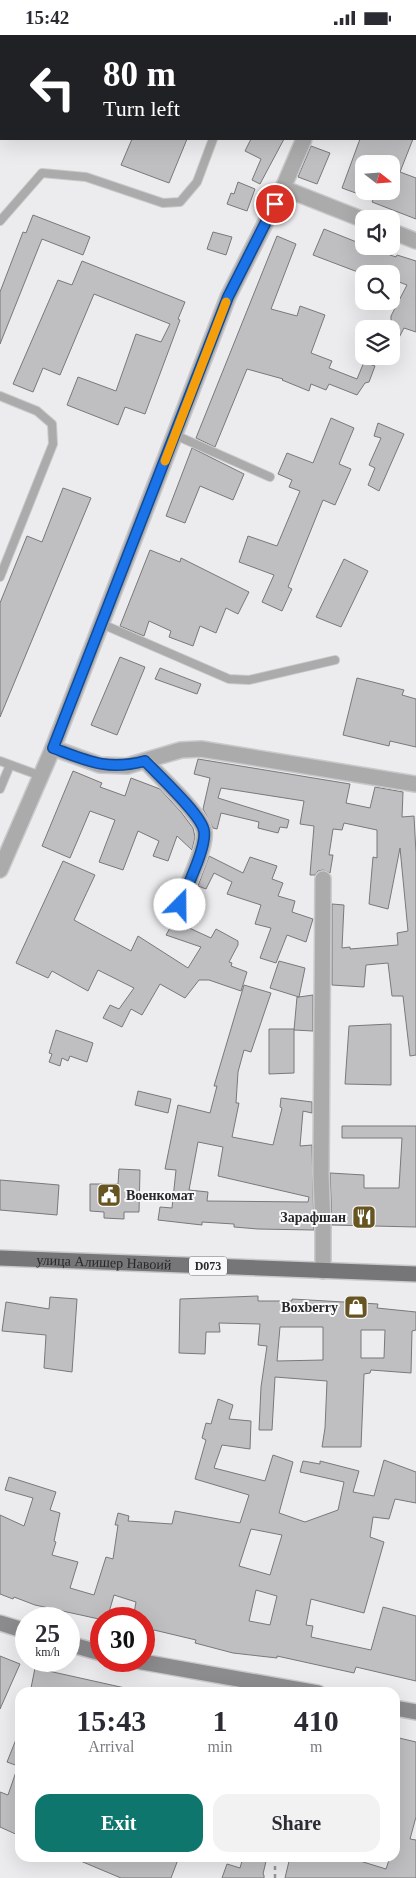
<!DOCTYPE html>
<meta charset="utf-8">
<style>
:root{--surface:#fff;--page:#f2f2f3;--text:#2b2b33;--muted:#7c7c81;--accent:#0f766e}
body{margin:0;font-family:"Times New Roman",serif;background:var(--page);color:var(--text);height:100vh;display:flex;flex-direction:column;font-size:19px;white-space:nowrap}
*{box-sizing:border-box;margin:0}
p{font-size:16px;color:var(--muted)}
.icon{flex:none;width:28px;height:28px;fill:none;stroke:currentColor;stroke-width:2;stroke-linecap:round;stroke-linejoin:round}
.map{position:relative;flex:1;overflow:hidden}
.drawer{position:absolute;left:15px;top:1652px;width:385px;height:175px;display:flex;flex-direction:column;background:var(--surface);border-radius:15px;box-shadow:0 5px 20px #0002}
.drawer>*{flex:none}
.hud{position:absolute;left:0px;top:0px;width:416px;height:105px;box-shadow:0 5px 20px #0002;background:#202124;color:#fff;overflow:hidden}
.needle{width:32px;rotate:107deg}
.tools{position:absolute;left:355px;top:120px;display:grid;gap:10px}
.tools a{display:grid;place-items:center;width:45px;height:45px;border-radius:10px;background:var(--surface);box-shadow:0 5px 20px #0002;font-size:25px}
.speed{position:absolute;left:15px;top:1572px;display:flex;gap:10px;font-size:25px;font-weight:700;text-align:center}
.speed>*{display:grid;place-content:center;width:65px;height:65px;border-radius:50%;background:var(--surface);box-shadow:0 5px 20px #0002;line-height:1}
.speed small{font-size:12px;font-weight:400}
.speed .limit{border:8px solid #d22;background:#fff;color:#111}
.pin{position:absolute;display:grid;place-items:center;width:42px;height:42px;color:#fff;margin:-21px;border:2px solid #fff;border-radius:50%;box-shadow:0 1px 5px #0007}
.me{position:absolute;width:55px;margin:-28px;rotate:22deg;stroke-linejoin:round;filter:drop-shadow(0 0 4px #0008)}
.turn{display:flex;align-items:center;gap:18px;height:105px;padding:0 20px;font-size:22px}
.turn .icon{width:65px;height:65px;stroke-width:2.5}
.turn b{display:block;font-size:35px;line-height:42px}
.eta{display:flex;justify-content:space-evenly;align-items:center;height:85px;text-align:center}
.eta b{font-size:30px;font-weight:600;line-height:35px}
.primary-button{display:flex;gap:10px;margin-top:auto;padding:10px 20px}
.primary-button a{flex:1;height:58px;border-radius:15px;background:var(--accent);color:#fff;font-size:20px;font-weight:600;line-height:58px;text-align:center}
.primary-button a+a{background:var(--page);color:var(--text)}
.status{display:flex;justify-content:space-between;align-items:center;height:35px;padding:0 25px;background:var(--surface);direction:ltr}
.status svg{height:14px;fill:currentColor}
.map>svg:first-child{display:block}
.building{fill:#bfbec1;stroke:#79787b;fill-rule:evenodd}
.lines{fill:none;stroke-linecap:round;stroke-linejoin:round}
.service-casing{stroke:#c9c8cb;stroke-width:10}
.minor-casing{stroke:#c9c8cb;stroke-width:18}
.tertiary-casing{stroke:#c9c8cb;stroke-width:18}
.secondary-casing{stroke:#c9c8cb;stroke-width:18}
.primary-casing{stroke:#c9c8cb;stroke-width:18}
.path{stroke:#969597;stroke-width:2.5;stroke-dasharray:4 4;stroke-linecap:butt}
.service{stroke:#ababac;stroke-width:8}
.minor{stroke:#ababac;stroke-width:15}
.tertiary{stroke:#ababac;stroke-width:15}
.secondary{stroke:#8c8c8e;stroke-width:15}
.primary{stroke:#767578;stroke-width:15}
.route-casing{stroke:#114b97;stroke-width:12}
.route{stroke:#1a73e8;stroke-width:9}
.slow{stroke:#f59e0b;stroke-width:9}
.labels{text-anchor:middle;stroke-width:4;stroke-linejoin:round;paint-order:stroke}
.shield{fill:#f9f8fb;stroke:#676668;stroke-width:1}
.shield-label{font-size:12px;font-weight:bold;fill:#282829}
.poi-label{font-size:14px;font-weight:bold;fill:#282829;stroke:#f9f8fb;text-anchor:end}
.street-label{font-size:14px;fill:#282829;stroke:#f9f8fb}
</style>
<div class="status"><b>15:42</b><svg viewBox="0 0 49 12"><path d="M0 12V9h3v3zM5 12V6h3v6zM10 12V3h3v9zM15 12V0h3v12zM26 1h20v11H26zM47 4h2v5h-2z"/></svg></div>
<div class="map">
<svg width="416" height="1843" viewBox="0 0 416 1843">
<rect width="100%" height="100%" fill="#ecebee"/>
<!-- building -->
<g class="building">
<polygon points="132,104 187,104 169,148 121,130"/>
<polygon points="251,104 284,104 260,149 252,145 261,124 245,116"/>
<polygon points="360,104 413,104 400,137 416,143 416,184 372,167 377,156 391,156 391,129 364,129 364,161 342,153"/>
<polygon points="311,111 330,118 317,149 298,142"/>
<polygon points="238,147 255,154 247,176 227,169 231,158 234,159"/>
<polygon points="33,180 90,202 83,220 42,204 0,309 0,257 23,197 26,198"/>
<polygon points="324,194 364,210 364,211 396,222 397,220 416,226 416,297 404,293 391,318 391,281 407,250 391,244 391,239 363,239 313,220"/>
<polygon points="213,197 232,202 226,220 207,214"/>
<polygon points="277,201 296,209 271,274 297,281 300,271 325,280 311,318 332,326 329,333 357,344 364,327 375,331 369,347 365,348 357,360 329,349 326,355 311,349 309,356 282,345 283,344 247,334 215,412 196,403"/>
<polygon points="82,226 185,267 178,284 180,285 145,379 125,372 118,390 67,370 78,342 116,356 136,299 161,307 170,289 94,259 60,340 43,333 33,357 13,349 58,245 72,250"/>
<polygon points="331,383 354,393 339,429 351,434 335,470 323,465 288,552 292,554 282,576 262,567 274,540 239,527 248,501 277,511 300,456 289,452 292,445 278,439 287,418 313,428"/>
<polygon points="378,388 404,399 379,456 368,450 375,433 369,430 381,403 374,401"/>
<polygon points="192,413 244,439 233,465 200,451 185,488 166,481"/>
<polygon points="63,453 91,463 0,682 0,568 27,501 42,507"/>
<polygon points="150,515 180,527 181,523 249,557 238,579 226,573 216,598 200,591 193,611 169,602 171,596 149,586 144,601 120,591"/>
<polygon points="344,524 368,536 341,592 316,582"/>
<polygon points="120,622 145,632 117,700 91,690"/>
<polygon points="160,633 201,649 197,659 155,644"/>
<polygon points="357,643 404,655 402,660 416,664 416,712 390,706 389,711 343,700"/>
<polygon points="198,724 350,749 346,768 370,773 375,752 403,757 402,782 414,781 416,818 416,1020 410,1021 403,961 392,961 388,928 366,930 364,952 332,950 332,869 344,870 342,913 350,912 350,914 398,910 397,898 408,896 400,813 388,874 369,869 373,822 377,823 377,795 344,788 342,795 333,794 329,820 333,820 330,838 323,835 318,836 315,840 310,840 314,791 300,789 304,766 221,753 218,763 289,785 287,793 280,792 278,798 258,793 259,787 221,778 217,794 213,793 203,774 210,743 194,739"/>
<polygon points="73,736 102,748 100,752 125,761 131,743 160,754 181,777 193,793 195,802 192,815 177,801 168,826 153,821 159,806 138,796 123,835 99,827 115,785 90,776 70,823 42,811"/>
<polygon points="209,821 243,838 250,822 277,831 272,844 283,848 278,861 295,866 292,877 313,884 306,907 287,900 276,928 260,923 271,893 255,889 261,870 227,859 232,847 214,838 206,854 198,851"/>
<polygon points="63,826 95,840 74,885 131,916 138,901 188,933 201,912 166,900 174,886 211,903 216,894 238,906 238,910 229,927 232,928 231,931 247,937 241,956 209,945 199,945 185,963 160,949 142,980 131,974 122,992 103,983 110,970 119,974 134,953 98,935 88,956 52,936 48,943 16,928"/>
<polygon points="279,926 305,933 299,962 313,960 313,996 294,995 297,962 299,962 270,953"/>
<path d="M244 950 271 958 251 1017 244 1015 238 1037 236 1068H239L232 1102 273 1110 282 1073 280 1072 281 1063 312 1067V1078L303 1076 300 1111 312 1110 314 1195 258 1194 234 1192V1189L202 1187V1190L158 1185 160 1172 172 1173 176 1135 165 1134 178 1070 210 1078 217 1051H214ZM198 1107 223 1112 218 1141 309 1162 308 1167 207 1166 208 1157 189 1155Z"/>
<polygon points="391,989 391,1050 345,1049 349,991"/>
<polygon points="269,994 294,994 294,1038 269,1039"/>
<polygon points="56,995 93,1008 87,1027 70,1021 68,1026 62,1023 60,1031 49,1027 52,1019 49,1018"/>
<polygon points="138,1056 171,1064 168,1078 135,1070"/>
<polygon points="342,1091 416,1091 416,1192 332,1190 330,1138 364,1140 364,1153 399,1153 402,1103 342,1103"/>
<polygon points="119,1134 140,1135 139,1177 124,1177 124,1184 104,1183 104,1177 90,1176 90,1149 118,1149"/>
<polygon points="0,1145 59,1150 57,1180 0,1175"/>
<path d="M258 1261V1266H292V1264L378 1269 377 1273 416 1277V1295L412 1296 411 1338 371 1335 370 1338 364 1339 361 1412H322L325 1393 327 1346 275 1342 272 1395H259L261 1352 267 1311 258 1310 260 1289 219 1288 220 1297H206L205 1319 179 1318 180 1264ZM280 1292H323V1325L277 1326ZM361 1295H385L384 1323H361Z"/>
<polygon points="50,1262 77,1264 72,1337 44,1333 46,1300 2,1296 6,1267 49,1274"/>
<path d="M218 1364 233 1370 229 1384 251 1386 250 1414 222 1410 214 1433 265 1446 273 1420 293 1427 279 1478 305 1487 338 1475 344 1447 300 1437 303 1426 320 1429V1426L359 1436 353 1457 374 1461 384 1425 416 1437V1468L395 1464 389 1484 373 1482 370 1502 384 1507 364 1578 311 1564 306 1590 313 1591 311 1602 371 1615 383 1572 416 1581V1646L356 1632 354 1638 277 1621V1623L233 1618 195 1608 196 1605 154 1595 153 1597 144 1595V1584H133L136 1567 114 1560 107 1584H99L35 1570 14 1562 13 1564 0 1559V1480L24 1491 33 1463 5 1455 9 1442 56 1457 50 1475 60 1478 54 1506 56 1507 52 1520 78 1527 70 1553 94 1560 106 1522 113 1524 118 1490H115L118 1478 129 1481 128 1486 172 1489 175 1476 240 1488 249 1460 195 1444 206 1405 202 1403 206 1388 211 1389ZM251 1494 282 1500 270 1540 239 1531ZM256 1555 277 1561 270 1590 249 1586Z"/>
<polygon points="0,1621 20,1629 0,1674"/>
<polygon points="35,1633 125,1653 124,1658 30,1658"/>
<polygon points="19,1697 20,1697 20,1801 0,1792 0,1757 8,1760 18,1731 7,1727"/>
<polygon points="395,1702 416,1707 416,1782 410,1804 416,1805 416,1843 285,1843 290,1822 347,1822 386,1834 390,1822 395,1822 395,1805 398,1796 395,1795"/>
<polygon points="71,1822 179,1822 171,1843 121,1843"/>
<polygon points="243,1822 267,1822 263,1839 264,1840 264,1843 222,1843 227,1829 240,1833"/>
</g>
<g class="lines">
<!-- service casing -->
<g class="service-casing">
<g id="service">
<polyline points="23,1 23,0"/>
<polyline points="0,61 1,57"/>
<polyline points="0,186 42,138 86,142 163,168 180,167 197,147 213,104"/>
<polyline points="0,361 37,376 52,389 53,409 0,542"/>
<polyline points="175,400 270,442"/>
<polyline points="102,589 229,644 249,645 335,625"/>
<polyline points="0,726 41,741"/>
<polyline points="0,754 10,730"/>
</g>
</g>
<!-- minor casing -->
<g class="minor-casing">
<g id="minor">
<polyline points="347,1 347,0"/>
<polyline points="283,153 304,104"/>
<polyline points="53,713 100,730 127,731 181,715 201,714 416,749"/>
<path d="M145 726C158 740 202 780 204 796 207 812 186 853 179 870"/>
<polyline points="323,1236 323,1192 321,1139 323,844"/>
</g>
</g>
<!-- tertiary casing -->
<g class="tertiary-casing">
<g id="tertiary">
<polyline points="391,196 416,206"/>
<polyline points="0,835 53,713 228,262 283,153 364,185"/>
</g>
</g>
<!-- secondary casing -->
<g class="secondary-casing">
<g id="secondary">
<polyline points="0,1588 26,1596"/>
<polyline points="69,1609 101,1618"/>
<polyline points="137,1626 318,1658"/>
<polyline points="395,1673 416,1677"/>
</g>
</g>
<!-- primary casing -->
<g class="primary-casing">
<g id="primary">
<path id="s1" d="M0 1223 416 1239"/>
</g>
</g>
<!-- path -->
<polyline class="path" points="275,1843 275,1822"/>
<!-- service -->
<use href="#service" class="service"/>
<!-- minor -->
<use href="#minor" class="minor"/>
<!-- tertiary -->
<use href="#tertiary" class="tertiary"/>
<!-- secondary -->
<use href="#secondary" class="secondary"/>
<!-- primary -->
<use href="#primary" class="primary"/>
</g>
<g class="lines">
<!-- route casing -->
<g class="route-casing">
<path id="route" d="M180 870C186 853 207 812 204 796 202 780 157 739 145 726 107 736 88 726 53 713L228 262 275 169"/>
</g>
<!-- route -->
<use href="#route" class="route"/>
<!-- slow -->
<polyline class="slow" points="165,426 226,267"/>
</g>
<!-- icons -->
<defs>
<g id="civic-square" transform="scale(1.25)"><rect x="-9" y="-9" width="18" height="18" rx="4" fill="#665421" stroke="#f9f8fb"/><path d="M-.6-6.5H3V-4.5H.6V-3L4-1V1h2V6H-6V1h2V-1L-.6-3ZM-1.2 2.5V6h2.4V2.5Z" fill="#fff"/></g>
<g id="restaurant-square" transform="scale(1.25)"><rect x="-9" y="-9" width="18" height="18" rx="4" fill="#665421" stroke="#f9f8fb"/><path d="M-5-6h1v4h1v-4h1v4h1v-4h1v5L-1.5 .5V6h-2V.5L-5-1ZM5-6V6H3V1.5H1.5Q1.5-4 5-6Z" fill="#fff"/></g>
<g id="shop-square" transform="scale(1.25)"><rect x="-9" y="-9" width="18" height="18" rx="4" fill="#665421" stroke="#f9f8fb"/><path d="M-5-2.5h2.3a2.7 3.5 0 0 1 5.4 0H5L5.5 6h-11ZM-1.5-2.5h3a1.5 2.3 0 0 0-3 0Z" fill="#fff"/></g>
</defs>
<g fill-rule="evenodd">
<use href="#civic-square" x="109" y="1160"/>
<use href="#restaurant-square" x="364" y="1182"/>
<use href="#shop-square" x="356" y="1272"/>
</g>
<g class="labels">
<!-- shield labels -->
<rect class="shield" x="189" y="1221.5" width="38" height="19" rx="4"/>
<g class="shield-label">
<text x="208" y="1235">D073</text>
</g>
<!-- poi labels -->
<g class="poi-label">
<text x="126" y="1165" text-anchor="start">Военкомат</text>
<text x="346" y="1187">Зарафшан</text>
<text x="338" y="1277">Boxberry</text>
</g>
<!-- street labels -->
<g class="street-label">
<text dy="5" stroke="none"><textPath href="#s1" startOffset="104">улица Алишер Навоий</textPath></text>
</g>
</g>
</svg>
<div class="tools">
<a><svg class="needle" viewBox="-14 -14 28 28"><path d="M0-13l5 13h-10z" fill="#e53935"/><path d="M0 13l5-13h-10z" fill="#7c7c81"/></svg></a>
<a><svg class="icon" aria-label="sound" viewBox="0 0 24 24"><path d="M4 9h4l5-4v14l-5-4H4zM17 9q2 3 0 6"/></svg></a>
<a><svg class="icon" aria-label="search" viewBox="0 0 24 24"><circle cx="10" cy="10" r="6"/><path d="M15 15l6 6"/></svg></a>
<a><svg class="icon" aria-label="layers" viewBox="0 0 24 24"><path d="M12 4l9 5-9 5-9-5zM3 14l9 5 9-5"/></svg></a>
</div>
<div class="speed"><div>25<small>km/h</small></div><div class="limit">30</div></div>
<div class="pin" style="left:275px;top:169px;background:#d93025"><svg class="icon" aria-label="arrive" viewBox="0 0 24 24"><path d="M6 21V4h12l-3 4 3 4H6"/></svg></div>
<svg class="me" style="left:180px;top:870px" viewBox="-20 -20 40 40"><circle r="19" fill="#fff"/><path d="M0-13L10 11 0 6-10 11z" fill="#1a73e8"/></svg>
<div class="hud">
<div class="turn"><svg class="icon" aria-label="left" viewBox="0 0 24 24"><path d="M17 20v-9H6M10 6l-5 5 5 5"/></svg><div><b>80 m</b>Turn left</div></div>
</div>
<section class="drawer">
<div class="eta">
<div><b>15:43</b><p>Arrival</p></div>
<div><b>1</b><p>min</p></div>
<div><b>410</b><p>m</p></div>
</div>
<div class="primary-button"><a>Exit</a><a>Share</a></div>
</section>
</div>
